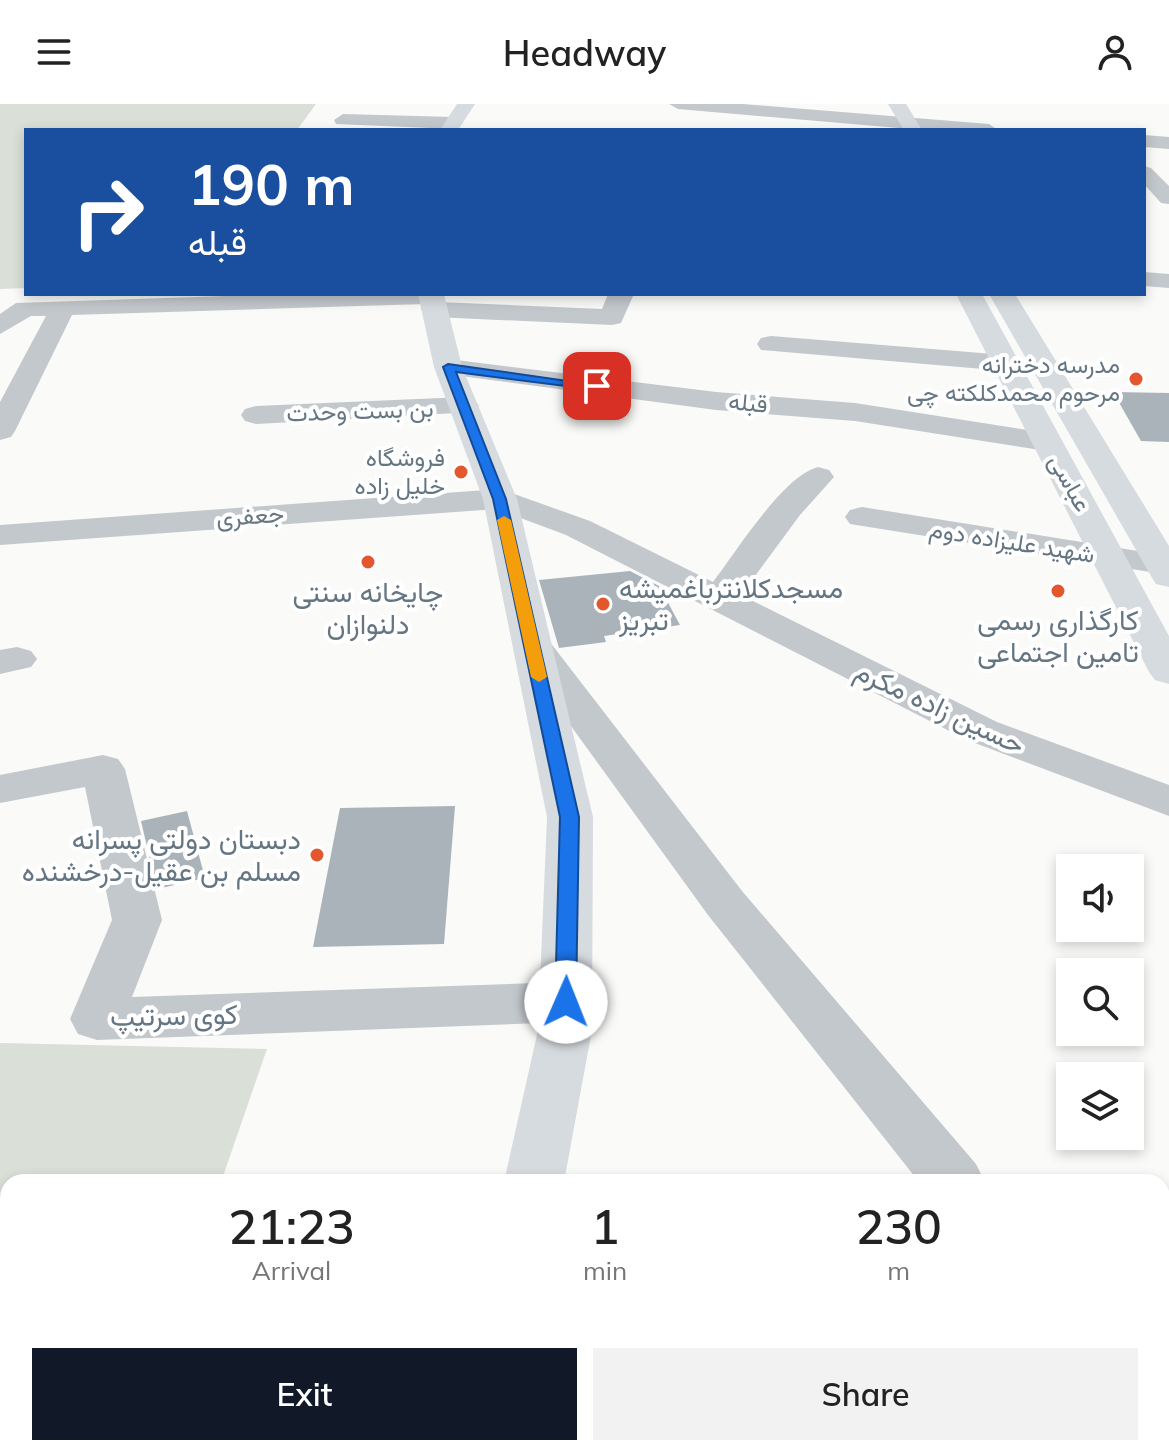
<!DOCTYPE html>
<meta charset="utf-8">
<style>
:root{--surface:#fff;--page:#f2f2f2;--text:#222;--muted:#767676;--accent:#111827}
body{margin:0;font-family:Mulish,Vazirmatn,sans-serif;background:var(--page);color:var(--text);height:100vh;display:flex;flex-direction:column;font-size:30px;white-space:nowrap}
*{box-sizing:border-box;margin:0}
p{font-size:26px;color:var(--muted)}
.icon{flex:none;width:44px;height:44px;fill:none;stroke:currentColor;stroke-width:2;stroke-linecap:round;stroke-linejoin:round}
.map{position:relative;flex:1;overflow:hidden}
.drawer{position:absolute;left:0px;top:1070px;width:1170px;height:282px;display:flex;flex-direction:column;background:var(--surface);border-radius:24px 24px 0 0;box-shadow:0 4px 12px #0003}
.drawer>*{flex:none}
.hud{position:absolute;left:24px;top:24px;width:1122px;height:168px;border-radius:0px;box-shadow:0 4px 12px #0003;background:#1a4fa0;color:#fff;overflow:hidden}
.controls{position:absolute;left:1056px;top:750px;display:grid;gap:16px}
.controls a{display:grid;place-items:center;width:88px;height:88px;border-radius:0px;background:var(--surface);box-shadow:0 4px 12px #0003;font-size:40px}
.pin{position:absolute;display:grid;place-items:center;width:68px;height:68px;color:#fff;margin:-34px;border-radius:16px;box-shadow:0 4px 12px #0006}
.me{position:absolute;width:88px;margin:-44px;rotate:1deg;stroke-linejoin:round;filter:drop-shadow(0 0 6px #0008)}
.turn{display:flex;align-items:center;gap:28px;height:168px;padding:0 32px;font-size:36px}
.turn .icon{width:104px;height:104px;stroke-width:2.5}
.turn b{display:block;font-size:56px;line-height:68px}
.eta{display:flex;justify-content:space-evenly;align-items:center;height:136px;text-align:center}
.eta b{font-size:48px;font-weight:600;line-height:56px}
.action{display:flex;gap:16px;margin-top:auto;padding:16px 32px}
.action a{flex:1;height:92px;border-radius:0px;background:var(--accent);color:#fff;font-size:32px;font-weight:600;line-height:92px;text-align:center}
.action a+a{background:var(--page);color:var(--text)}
header{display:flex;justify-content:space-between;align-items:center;height:104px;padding:0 32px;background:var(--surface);font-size:36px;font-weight:600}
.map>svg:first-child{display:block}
.green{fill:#dadfd7}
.building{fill:#aab3b9}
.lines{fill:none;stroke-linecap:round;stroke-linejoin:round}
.minor{fill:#c3c8cc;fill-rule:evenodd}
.major{fill:#d6dbdf;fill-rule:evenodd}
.route{fill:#1a73e8;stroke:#114b97;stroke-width:2}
.slow{fill:#f59e0b}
.poi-dot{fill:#e4572e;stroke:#fff;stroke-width:3}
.labels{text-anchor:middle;stroke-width:8;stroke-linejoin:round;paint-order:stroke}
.far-poi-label{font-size:24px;fill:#657683;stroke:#fff;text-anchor:end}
.far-street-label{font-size:24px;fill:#657683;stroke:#fff}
.poi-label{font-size:28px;fill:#657683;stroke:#fff}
.street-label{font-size:28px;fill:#657683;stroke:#fff}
</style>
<header><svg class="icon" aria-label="menu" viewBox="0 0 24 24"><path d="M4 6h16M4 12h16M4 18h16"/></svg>Headway<svg class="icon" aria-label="person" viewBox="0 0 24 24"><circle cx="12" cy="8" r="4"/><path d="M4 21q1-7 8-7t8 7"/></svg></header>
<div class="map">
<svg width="1169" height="1351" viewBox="0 0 1169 1351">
<rect width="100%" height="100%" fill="#fafaf8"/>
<!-- green -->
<g class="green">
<polygon points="0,0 316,0 297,26 26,26 26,184 0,185"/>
<polygon points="0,939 267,945 221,1078 8,1078 8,1344 129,1344 126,1351 0,1351"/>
</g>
<!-- building -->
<g class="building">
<polygon points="1113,288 1169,289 1169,338 1141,337"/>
<polygon points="630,467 659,482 680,521 604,532 606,538 559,544 539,476"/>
<polygon points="455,702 444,840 313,843 340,704"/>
<polygon points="187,707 205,774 157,785 141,717"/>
</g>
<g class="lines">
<!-- minor -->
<g class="minor">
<polygon points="669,0 743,0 989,20 998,26 922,26 678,5"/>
<polygon points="343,10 454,13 463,19 454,25 336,20 334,16"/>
<polygon points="1144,31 1169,33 1169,45 1144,43"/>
<polygon points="1144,62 1151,64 1169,82 1169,100 1161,99 1144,80"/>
<polygon points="1144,168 1169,170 1169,184 1144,182"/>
<polygon points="289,190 442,190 439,198 602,205 608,190 634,190 621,219 612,221 434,213 425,210 421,205 425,200 72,211 15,327 11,333 0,336 0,298 46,212 31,212 0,230 0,210 16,199"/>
<polygon points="771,232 1006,251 1016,253 1020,259 1016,265 1006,267 761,246 757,240 761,234"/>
<polygon points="448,255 716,288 855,299 1047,329 1058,331 1062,338 1058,345 1047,347 855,317 716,306 438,269 434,263 438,257"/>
<polygon points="464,293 474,296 479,302 474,308 256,320 245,317 241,311 245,305 256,302"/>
<path d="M818 363 829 366 834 373 800 411 741 491 997 618 1169 681V712L967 636 566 431 497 405 0 441V421L500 385 590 417 713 478C736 448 783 372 818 363Z"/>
<polygon points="862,403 1163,451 1169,453 1169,471 850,420 845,413 850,406"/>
<polygon points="532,529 546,533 742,787 976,1060 985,1078 919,1078 708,811 518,549 513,541 518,533"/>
<polygon points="17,543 31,547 37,555 31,563 0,570 0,546"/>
<polygon points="103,651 118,655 125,665 162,816 132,893 566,878 585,884 592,898 585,912 566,918 97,936 78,930 70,915 112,816 85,683 0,699 0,671"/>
<polygon points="1082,1344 1153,1344 1156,1351 1085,1351"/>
</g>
<!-- major -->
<g class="major">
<polygon points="457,0 475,0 458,26 440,26"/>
<polygon points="888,0 906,0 922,26 904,26"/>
<polygon points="418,190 444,190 462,263 517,395 593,713 592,926 564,1078 504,1078 538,926 547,713 483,395 434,263"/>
<polygon points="956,190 982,190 1169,532 1169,580 1155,576 1149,568"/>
<polygon points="989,190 1015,190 1169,442 1169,483 1156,480 1151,472"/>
<polygon points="431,1344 501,1344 499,1351 429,1351"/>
</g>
</g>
<!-- route -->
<polygon class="route" points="448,260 603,282 597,286 456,268 506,395 579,713 576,898 566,906 555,898 560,713 493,395 443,263"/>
<!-- slow -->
<polygon class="slow" points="504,412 511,416 547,573 539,578 531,573 497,416"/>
<!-- markers -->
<g class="poi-dot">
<circle cx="1136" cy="275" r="8"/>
<circle cx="461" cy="368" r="8"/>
<circle cx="368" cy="458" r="8"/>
<circle cx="1058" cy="487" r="8"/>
<circle cx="603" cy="500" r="8"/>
<circle cx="317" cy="751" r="8"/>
</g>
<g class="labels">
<!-- far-poi labels -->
<g class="far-poi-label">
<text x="1120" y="269">مدرسه دخترانه<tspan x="1120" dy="28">مرحوم محمدکلکته چی</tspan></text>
<text x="445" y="362">فروشگاه<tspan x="445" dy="28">خلیل زاده</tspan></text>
</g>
<!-- far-street labels -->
<g class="far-street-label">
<text transform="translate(748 299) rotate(5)" y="8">قبله</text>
<text transform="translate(360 307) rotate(-2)" y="8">بن بست وحدت</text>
<text transform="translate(1070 379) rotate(61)" y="8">عباسى</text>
<text transform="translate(250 412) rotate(-4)" y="8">جعفری</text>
<text transform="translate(1012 438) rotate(9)" y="8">شهید علیزاده دوم</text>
</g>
<!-- poi labels -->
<g class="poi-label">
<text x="619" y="494" text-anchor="start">مسجدکلانترباغمیشه<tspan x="619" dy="32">تبریز</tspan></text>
<text x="368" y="498">چایخانه سنتی<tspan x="368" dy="32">دلنوازان</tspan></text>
<text x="1058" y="526">کارگذاری رسمی<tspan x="1058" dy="32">تامین اجتماعی</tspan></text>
<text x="301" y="745" text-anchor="end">دبستان دولتی پسرانه<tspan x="301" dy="32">مسلم بن عقیل-درخشنده</tspan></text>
</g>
<!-- street labels -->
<g class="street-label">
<text transform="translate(940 603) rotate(25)" y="10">حسین زاده مکرم</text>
<text transform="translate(174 911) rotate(-1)" y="10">کوی سرتیپ</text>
</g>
</g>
</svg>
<div class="controls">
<a><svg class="icon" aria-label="sound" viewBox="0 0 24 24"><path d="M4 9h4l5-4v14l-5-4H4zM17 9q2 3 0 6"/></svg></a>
<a><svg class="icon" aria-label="search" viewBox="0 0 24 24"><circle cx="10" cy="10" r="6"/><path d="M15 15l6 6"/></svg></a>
<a><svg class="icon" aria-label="layers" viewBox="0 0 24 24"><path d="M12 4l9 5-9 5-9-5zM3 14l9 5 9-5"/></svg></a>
</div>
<div class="pin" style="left:597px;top:282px;background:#d93025"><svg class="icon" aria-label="arrive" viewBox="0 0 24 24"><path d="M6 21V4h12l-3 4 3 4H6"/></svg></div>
<svg class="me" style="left:566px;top:898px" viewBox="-20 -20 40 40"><circle r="19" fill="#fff"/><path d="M0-13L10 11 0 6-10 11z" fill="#1a73e8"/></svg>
<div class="hud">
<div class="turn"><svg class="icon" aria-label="right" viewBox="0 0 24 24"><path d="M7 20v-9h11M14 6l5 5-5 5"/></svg><div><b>190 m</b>قبله</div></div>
</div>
<section class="drawer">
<div class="eta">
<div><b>21:23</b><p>Arrival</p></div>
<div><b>1</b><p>min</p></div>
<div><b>230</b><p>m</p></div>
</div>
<div class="action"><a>Exit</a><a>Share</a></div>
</section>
</div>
